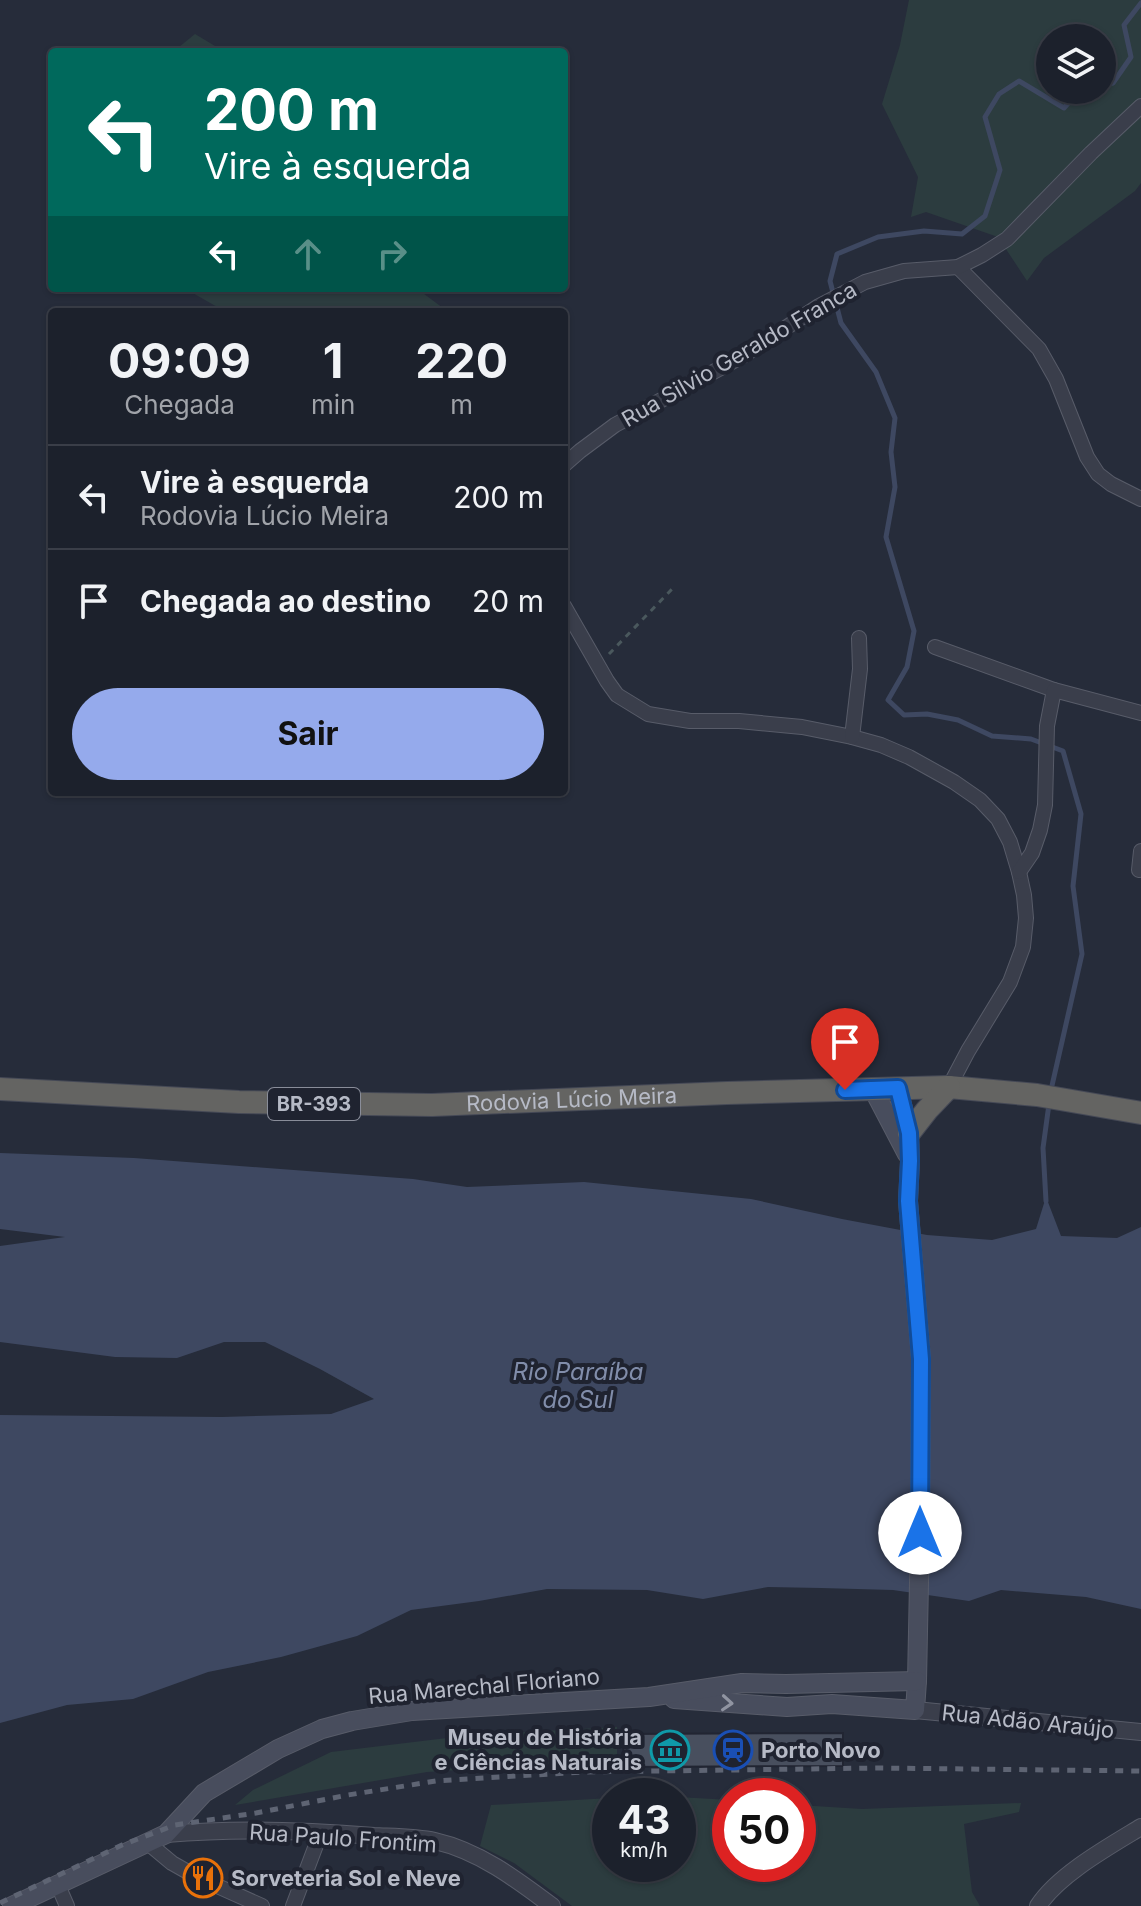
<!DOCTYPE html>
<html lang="pt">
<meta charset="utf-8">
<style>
:root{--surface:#1c212c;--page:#252934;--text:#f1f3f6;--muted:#a0a3a9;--line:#3a3e48;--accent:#95aaec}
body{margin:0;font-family:Inter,sans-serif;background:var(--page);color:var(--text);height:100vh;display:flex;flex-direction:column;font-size:30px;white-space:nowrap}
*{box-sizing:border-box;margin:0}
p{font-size:26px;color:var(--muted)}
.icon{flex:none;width:44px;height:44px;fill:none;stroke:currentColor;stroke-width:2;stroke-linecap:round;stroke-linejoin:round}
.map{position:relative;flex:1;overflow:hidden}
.sheet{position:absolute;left:48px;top:308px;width:520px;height:488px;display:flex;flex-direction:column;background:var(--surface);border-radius:8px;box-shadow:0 2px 6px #0004,0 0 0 2px var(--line)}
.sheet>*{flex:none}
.hud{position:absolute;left:48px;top:48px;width:520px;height:244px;border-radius:8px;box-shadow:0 2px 6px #0004,0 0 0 2px var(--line);background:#00695c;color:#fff;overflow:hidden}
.fabs{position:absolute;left:1036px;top:24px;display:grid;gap:16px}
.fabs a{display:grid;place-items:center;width:80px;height:80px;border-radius:50%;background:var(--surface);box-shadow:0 2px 6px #0004,0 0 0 2px var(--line);font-size:40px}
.speed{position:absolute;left:592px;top:1778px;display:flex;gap:16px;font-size:40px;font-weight:700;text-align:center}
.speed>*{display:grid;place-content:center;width:104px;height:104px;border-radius:50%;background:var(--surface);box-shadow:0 2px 6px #0004,0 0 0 2px var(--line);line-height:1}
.speed small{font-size:20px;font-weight:400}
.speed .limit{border:12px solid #d22;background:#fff;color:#111}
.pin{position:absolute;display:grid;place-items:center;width:68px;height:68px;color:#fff;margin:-82px -34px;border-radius:50% 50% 50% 0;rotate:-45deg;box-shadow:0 0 8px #0007}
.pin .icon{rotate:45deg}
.me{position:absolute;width:88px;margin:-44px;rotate:0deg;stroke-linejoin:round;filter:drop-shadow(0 0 6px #0008)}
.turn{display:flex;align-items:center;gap:28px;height:168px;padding:0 24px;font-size:36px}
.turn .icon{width:104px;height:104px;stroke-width:2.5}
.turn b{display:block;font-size:56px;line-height:68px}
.lanes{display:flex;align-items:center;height:76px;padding:0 24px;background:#0003;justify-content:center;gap:40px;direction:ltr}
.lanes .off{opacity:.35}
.eta{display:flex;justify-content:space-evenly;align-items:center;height:136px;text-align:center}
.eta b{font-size:48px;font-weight:700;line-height:56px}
.button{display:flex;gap:16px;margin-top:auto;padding:16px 24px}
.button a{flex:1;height:92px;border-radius:48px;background:var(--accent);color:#111;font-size:32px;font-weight:700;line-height:92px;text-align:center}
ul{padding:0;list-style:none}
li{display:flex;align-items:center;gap:24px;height:104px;padding:0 24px;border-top:2px solid var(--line)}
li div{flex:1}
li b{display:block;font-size:30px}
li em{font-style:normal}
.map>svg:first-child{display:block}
.green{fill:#2c3c3f;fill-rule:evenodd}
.water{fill:#3e4861}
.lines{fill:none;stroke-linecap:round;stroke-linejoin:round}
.stream{stroke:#3e4861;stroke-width:5}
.building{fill:#484f5e;stroke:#212532;stroke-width:2}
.minor-casing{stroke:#585c69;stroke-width:16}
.tertiary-casing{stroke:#585c69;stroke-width:18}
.secondary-casing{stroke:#585c69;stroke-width:20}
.trunk-casing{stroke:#454956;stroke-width:24}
.path{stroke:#4a585d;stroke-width:3;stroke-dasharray:6 6;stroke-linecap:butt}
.minor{stroke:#3a3e4b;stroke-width:14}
.tertiary{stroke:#3a3e4b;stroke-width:16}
.secondary{stroke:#484d5d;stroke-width:18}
.trunk{stroke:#646462;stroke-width:22}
.rail{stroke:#5e6473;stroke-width:5;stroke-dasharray:8 8;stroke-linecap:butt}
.oneway{stroke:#9094a1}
.route-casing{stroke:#114b97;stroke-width:20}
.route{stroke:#1a73e8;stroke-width:14}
.labels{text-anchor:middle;stroke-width:8;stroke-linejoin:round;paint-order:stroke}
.shield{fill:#1f2330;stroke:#898d99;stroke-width:2}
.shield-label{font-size:20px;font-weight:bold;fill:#b6bac6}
.street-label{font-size:22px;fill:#b6bac6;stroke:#1f2330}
.poi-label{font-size:22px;font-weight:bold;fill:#b6bac6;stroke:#1f2330;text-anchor:start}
.water-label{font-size:24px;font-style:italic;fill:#818daa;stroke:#1f2330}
</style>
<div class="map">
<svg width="1141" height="1906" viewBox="0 0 1141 1906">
<rect width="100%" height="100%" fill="#262c3a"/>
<!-- green -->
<g class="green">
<path d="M909 0H1141V183L1135 191 1044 258 1027 281 998 237 926 212 911 217 918 177 882 104 900 45ZM1050 38H1102V90H1050Z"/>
<polygon points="195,34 225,52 173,52"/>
<polygon points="184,288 416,288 443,308 455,312 226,312"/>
<polygon points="617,1727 617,1760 427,1772 235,1805 253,1790 331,1752 472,1735"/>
<polygon points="678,1797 730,1800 730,1864 798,1864 798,1805 862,1809 1021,1803 1019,1812 964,1824 972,1892 980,1906 572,1906 514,1863 480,1846 491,1805 610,1798 610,1864 678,1864"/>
</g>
<!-- water -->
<polygon class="water" points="0,1153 134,1158 413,1179 467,1187 584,1182 751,1199 842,1219 927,1235 992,1240 1036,1229 1046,1197 1061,1236 1117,1238 1141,1227 1141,1609 1086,1597 1001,1590 969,1601 893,1590 821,1588 768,1587 703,1599 647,1590 547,1589 479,1601 411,1610 357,1636 281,1657 208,1672 133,1699 67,1705 0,1723 0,1415 222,1417 331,1414 374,1399 320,1369 265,1342 224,1342 177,1358 115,1357 0,1342 0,1246 65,1237 0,1229"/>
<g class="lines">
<!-- stream -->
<g class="stream">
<polyline points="1102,86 1113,83 1131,57 1124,25 1141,3"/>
<polyline points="1051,1090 1082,954 1073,886 1081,814 1063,751 1031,739 992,736 958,720 927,714 904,715 888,700 907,667 914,631 886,537 895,487 891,452 895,418 876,372 841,323 830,281 837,254 878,237 924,231 962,234 985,216 1000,170 985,117 999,94 1019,81 1064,108 1078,92 1086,90"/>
<polyline points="1046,1201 1043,1148 1049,1104"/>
</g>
</g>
<!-- building -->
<polygon class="building" points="843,1733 843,1766 624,1767 623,1734"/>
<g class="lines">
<!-- minor casing -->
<g class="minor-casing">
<g id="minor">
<polyline points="958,267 1039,349 1056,379 1087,457 1098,474 1111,484 1141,499"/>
<polyline points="564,465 580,451 615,425 741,357 819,306 865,282 904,271 958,267 982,255 1007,239 1091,153 1141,106"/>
<polyline points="564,606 607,681 617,695 648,714 690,721 739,721 802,727 852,737 881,745 909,757 954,782 980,800 998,819 1010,842 1019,872 1024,895 1026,918 1023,947 1010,982 968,1051 949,1087"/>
<polyline points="935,647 1054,690"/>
<polyline points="852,737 860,669 859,638"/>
<polyline points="1139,870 1141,851"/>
<polyline points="1019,872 1032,853 1040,830 1045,805 1047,726 1054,690 1141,713"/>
<polyline points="148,1843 172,1863 195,1876 262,1906"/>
<polyline points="57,1883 67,1906"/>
<polyline points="293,1906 321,1832"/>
</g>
</g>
<!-- tertiary casing -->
<g class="tertiary-casing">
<g id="tertiary">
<polyline points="915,1710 1141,1732"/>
<path d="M166 1834C235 1828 304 1830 374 1836 394 1837 416 1837 435 1841 479 1851 516 1879 552 1906"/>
<path d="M1038 1906C1058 1875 1108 1847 1141 1827"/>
</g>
</g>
<!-- secondary casing -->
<g class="secondary-casing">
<g id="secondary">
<polyline points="873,1089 907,1154"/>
<polyline points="674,1699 787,1707 832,1704 915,1710 917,1681 920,1533 921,1359 908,1201 910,1161 909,1133 898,1088"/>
<polyline points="12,1906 166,1834 204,1793 278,1749 322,1729 352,1721 412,1711 649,1697 742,1683 786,1684 917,1681"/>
</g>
</g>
<!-- trunk casing -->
<g class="trunk-casing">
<g id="trunk">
<path id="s1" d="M0 1089 239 1102 432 1105 727 1093 949 1087 1037 1095 1141 1113"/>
<polyline points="909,1133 927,1110 949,1087"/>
</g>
</g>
<!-- path -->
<polyline class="path" points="609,654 675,586"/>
<!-- minor -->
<use href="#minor" class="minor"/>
<!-- tertiary -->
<use href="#tertiary" class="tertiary"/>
<!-- secondary -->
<use href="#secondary" class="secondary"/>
<!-- trunk -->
<use href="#trunk" class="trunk"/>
<!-- rail -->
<polyline class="rail" points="0,1903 122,1845 175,1825 256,1813 348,1795 436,1781 582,1772 879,1768 1141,1771"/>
</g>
<!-- one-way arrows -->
<defs><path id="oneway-chevron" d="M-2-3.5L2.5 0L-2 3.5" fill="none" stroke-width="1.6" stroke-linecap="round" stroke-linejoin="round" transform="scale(2)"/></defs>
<use class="oneway" href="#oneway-chevron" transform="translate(727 1703) rotate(4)"/>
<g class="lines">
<!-- route casing -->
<g class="route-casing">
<polyline id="route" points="845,1090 898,1088 909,1133 910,1161 908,1201 921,1359 920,1533"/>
</g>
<!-- route -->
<use href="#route" class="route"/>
</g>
<!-- icons -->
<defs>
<g id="museum-ring" transform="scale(2)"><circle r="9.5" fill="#1f2330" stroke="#0f9aa8" stroke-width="1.5"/><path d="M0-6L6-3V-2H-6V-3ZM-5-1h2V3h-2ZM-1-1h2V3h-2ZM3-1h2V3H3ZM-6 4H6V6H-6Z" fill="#0f9aa8"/></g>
<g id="station-ring" transform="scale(2)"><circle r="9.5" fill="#1f2330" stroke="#1a4fb4" stroke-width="1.5"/><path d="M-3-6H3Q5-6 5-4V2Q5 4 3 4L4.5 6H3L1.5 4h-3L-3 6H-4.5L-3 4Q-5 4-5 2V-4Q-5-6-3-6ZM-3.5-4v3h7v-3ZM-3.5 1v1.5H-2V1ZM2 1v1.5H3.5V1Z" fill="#1a4fb4"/></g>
<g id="restaurant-ring" transform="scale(2)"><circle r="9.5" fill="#1f2330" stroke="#e8710a" stroke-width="1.5"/><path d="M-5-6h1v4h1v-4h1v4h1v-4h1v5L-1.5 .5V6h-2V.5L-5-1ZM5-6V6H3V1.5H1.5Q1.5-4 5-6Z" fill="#e8710a"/></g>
</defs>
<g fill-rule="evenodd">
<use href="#museum-ring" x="670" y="1750"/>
<use href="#station-ring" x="733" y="1750"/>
<use href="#restaurant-ring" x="203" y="1878"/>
</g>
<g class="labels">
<!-- shield labels -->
<rect class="shield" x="268" y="1088" width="92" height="32" rx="6"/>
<g class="shield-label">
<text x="314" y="1111">BR-393</text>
</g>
<!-- street labels -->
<g class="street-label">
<text transform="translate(739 354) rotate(-30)" y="8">Rua Silvio Geraldo Franca</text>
<text dy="8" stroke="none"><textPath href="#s1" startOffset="572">Rodovia Lúcio Meira</textPath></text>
<text transform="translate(484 1686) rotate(-5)" y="8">Rua Marechal Floriano</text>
<text transform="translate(1028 1721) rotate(6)" y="8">Rua Adão Araújo</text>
<text transform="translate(343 1838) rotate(4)" y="8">Rua Paulo Frontim</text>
</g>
<!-- poi labels -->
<g class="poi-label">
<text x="642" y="1745" text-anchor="end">Museu de História<tspan x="642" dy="25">e Ciências Naturais</tspan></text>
<text x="761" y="1758">Porto Novo</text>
<text x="231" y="1886">Sorveteria Sol e Neve</text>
</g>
<!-- water labels -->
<g class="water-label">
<text x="578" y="1380">Rio Paraíba<tspan x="578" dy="28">do Sul</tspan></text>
</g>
</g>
</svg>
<div class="fabs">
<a><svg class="icon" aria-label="layers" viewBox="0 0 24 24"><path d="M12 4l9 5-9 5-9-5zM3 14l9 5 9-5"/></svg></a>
</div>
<div class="speed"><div>43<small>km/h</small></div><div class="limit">50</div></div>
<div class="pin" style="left:845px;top:1090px;background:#d93025"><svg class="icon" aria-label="arrive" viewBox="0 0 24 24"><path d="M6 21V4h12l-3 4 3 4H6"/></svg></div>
<svg class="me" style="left:920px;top:1533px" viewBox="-20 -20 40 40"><circle r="19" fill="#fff"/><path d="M0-13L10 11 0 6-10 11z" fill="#1a73e8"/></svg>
<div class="hud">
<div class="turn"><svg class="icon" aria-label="left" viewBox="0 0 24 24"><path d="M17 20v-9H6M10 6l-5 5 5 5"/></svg><div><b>200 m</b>Vire à esquerda</div></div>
<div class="lanes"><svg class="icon" aria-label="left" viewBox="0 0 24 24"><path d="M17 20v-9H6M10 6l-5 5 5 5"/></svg><svg class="icon off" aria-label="ahead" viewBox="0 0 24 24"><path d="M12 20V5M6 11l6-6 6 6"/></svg><svg class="icon off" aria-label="right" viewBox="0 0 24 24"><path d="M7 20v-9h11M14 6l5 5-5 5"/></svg></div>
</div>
<section class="sheet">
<div class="eta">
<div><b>09:09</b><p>Chegada</p></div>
<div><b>1</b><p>min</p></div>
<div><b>220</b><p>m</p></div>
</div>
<ul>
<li><svg class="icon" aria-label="left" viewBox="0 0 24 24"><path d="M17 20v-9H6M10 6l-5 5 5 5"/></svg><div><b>Vire à esquerda</b><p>Rodovia Lúcio Meira</p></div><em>200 m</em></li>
<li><svg class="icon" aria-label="arrive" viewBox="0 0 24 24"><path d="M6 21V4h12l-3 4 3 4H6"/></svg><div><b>Chegada ao destino</b></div><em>20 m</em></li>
</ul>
<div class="button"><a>Sair</a></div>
</section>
</div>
